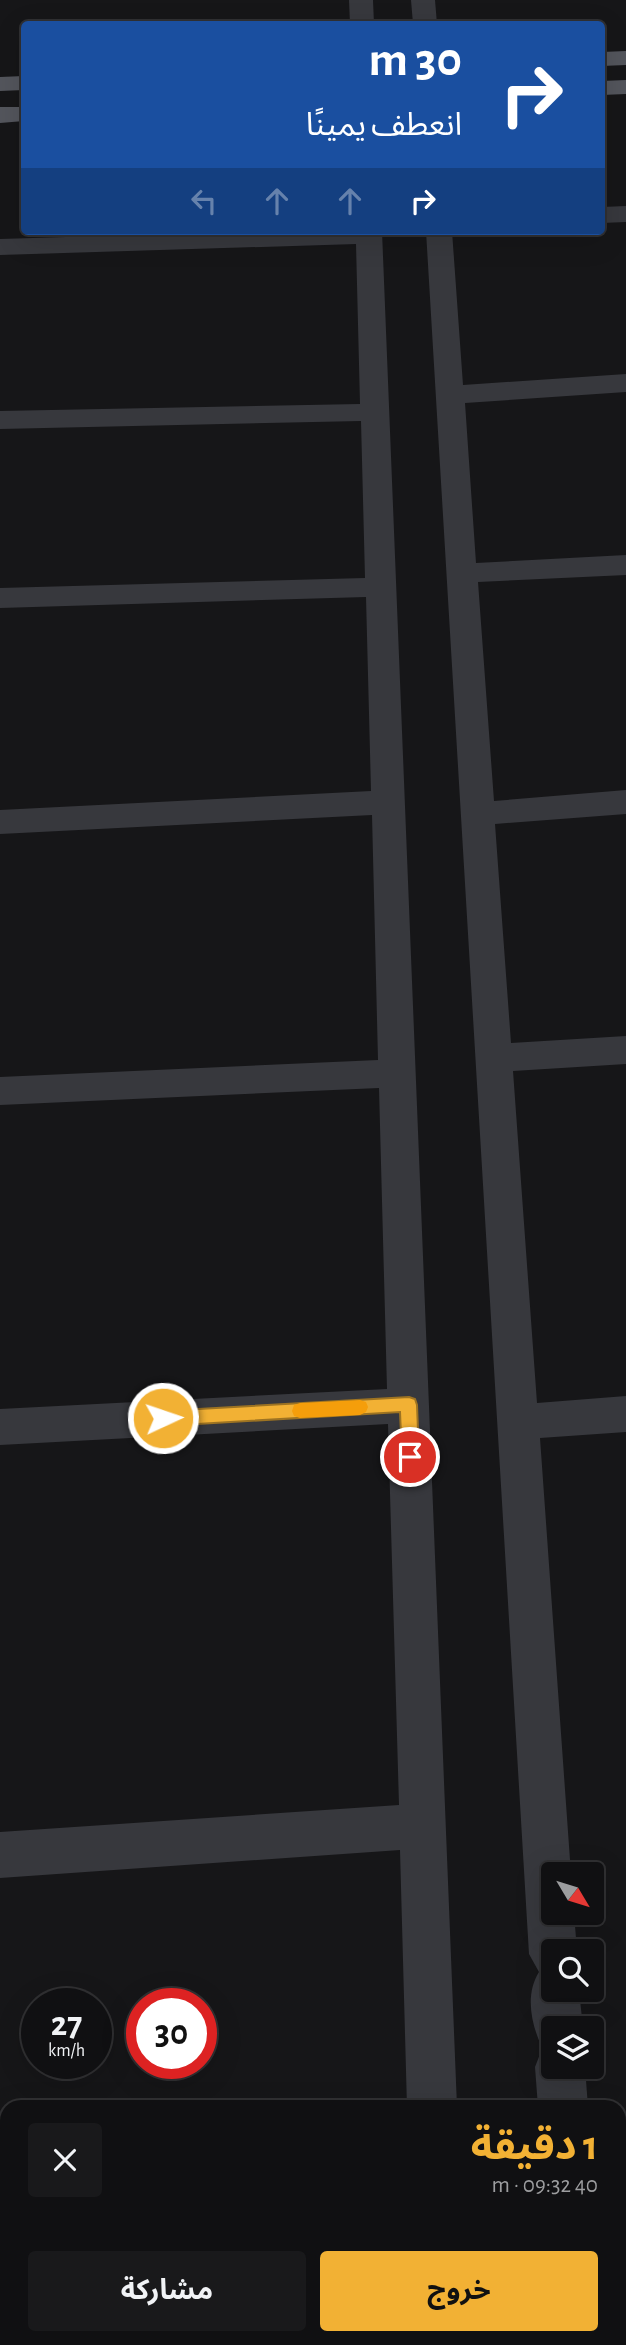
<!DOCTYPE html>
<html lang="ar">
<meta charset="utf-8">
<style>
:root{--surface:#101012;--page:#19191b;--text:#f1f3f6;--muted:#9c9d9f;--line:#303032;--accent:#f2b134}
body{margin:0;font-family:"Alegreya Sans","Noto Sans Arabic",sans-serif;background:var(--page);color:var(--text);direction:rtl;height:100vh;display:flex;flex-direction:column;font-size:26px;white-space:nowrap}
*{box-sizing:border-box;margin:0}
p{font-size:23px;color:var(--muted)}
.icon{flex:none;width:38px;height:38px;fill:none;stroke:currentColor;stroke-width:2;stroke-linecap:round;stroke-linejoin:round}
.map{position:relative;flex:1;overflow:hidden;direction:ltr}
.drawer{position:absolute;left:0px;top:2100px;width:626px;height:245px;display:flex;flex-direction:column;background:var(--surface);border-radius:21px 21px 0 0;box-shadow:0 7px 28px #0002,0 0 0 2px var(--line);direction:rtl}
.drawer>*{flex:none}
.banner{position:absolute;left:21px;top:21px;width:584px;height:214px;border-radius:7px;box-shadow:0 7px 28px #0002,0 0 0 2px var(--line);direction:rtl;background:#1a4fa0;color:#fff;overflow:hidden}
.needle{width:46px;rotate:128deg}
.buttons{position:absolute;left:541px;top:1862px;display:grid;gap:14px}
.buttons a{display:grid;place-items:center;width:63px;height:63px;border-radius:7px;background:var(--surface);box-shadow:0 7px 28px #0002,0 0 0 2px var(--line);font-size:35px}
.speed{position:absolute;left:21px;top:1988px;display:flex;gap:14px;font-size:35px;font-weight:700;text-align:center}
.speed>*{display:grid;place-content:center;width:91px;height:91px;border-radius:50%;background:var(--surface);box-shadow:0 7px 28px #0002,0 0 0 2px var(--line);line-height:1}
.speed small{font-size:18px;font-weight:400}
.speed .limit{border:10px solid #d22;background:#fff;color:#111}
.pin{position:absolute;display:grid;place-items:center;width:60px;height:60px;color:#fff;margin:-30px;border:4px solid #fff;border-radius:50%;box-shadow:0 2px 7px #0007}
.me{position:absolute;width:77px;margin:-38px;rotate:87deg;stroke-linejoin:round;filter:drop-shadow(0 0 5px #0008)}
.turn{display:flex;align-items:center;gap:24px;height:147px;padding:0 28px;font-size:32px}
.turn .icon{width:91px;height:91px;stroke-width:2.5}
.turn b{display:block;font-size:49px;line-height:60px}
.lanes{display:flex;align-items:center;height:66px;padding:0 28px;background:#0003;justify-content:center;gap:35px;direction:ltr}
.lanes .off{opacity:.35}
.round{display:grid;place-items:center;flex:none;width:74px;height:74px;border-radius:7px;background:var(--page)}
.overview{display:flex;align-items:center;justify-content:space-between;height:119px;padding:0 28px}
h1{font-size:42px;font-weight:700;line-height:52px;color:var(--accent)}
.button{display:flex;gap:14px;margin-top:auto;padding:14px 28px}
.button a{flex:1;height:80px;border-radius:7px;background:var(--accent);color:#111;font-size:28px;font-weight:700;line-height:80px;text-align:center}
.button a+a{background:var(--page);color:var(--text)}
.map>svg:first-child{display:block}
.lines{fill:none;stroke-linecap:round;stroke-linejoin:round}
.minor{fill:#37383d;fill-rule:evenodd}
.primary{fill:#53555c;fill-rule:evenodd}
.route{fill:#f2b134;stroke:#9d7322;stroke-width:2}
.slow{fill:#f59e0b}
</style>
<div class="map">
<svg width="626" height="2345" viewBox="0 0 626 2345">
<rect width="100%" height="100%" fill="#161618"/>
<g class="lines">
<!-- minor -->
<g class="minor">
<polygon points="349,0 373,0 374,24 350,24"/>
<polygon points="411,0 435,0 437,24 413,24"/>
<polygon points="626,206 626,222 602,223 602,207"/>
<polygon points="268,231 382,231 457,2107 407,2107 400,1850 0,1878 0,1832 399,1805 388,1424 0,1445 0,1409 387,1389 379,1088 0,1105 0,1077 378,1060 372,815 0,834 0,810 371,791 366,597 0,608 0,588 365,578 361,421 0,429 0,411 360,404 356,244 0,255 0,239"/>
<path d="M426 231H452L463 385 626 374V392L465 403 476 563 626 555V575L478 582 494 801 626 790V814L495 824 511 1043 626 1036V1064L513 1071 537 1403 626 1396V1432L540 1438 571 1874H553V1913H574L577 1951H553V1990H579L583 2028H553V2067H585L588 2107H538L535 2067 542 2049 546 2048 541 2045C531 2023 525 1994 539 1972L529 1954Z"/>
<rect x="413" y="2338" width="54" height="7"/>
<polygon points="551,2338 605,2338 606,2345 552,2345"/>
</g>
<!-- primary -->
<g class="primary">
<polygon points="626,51 626,65 602,66 602,52"/>
<polygon points="24,76 24,90 0,91 0,77"/>
<polygon points="626,80 626,94 602,95 602,81"/>
<polygon points="0,107 24,107 24,121 0,123"/>
</g>
</g>
<!-- route -->
<polygon class="route" points="409,1397 415,1399 417,1405 419,1457 417,1463 410,1465 404,1463 402,1457 400,1412 163,1426 157,1423 155,1418 157,1413 163,1411"/>
<!-- slow -->
<polygon class="slow" points="360,1400 366,1402 368,1407 366,1412 360,1415 300,1418 294,1416 292,1411 294,1405 300,1403"/>
</svg>
<div class="buttons">
<a><svg class="needle" viewBox="-14 -14 28 28"><path d="M0-13l5 13h-10z" fill="#e53935"/><path d="M0 13l5-13h-10z" fill="#9c9d9f"/></svg></a>
<a><svg class="icon" aria-label="search" viewBox="0 0 24 24"><circle cx="10" cy="10" r="6"/><path d="M15 15l6 6"/></svg></a>
<a><svg class="icon" aria-label="layers" viewBox="0 0 24 24"><path d="M12 4l9 5-9 5-9-5zM3 14l9 5 9-5"/></svg></a>
</div>
<div class="speed"><div>27<small>km/h</small></div><div class="limit">30</div></div>
<div class="pin" style="left:410px;top:1457px;background:#d93025"><svg class="icon" aria-label="arrive" viewBox="0 0 24 24"><path d="M6 21V4h12l-3 4 3 4H6"/></svg></div>
<svg class="me" style="left:163px;top:1418px" viewBox="-20 -20 40 40"><circle r="17" fill="#f2b134" stroke="#fff" stroke-width="3"/><path d="M0-11L8 9 0 5-8 9z" fill="#fff"/></svg>
<div class="banner">
<div class="turn"><svg class="icon" aria-label="right" viewBox="0 0 24 24"><path d="M7 20v-9h11M14 6l5 5-5 5"/></svg><div><b>30 m</b>انعطف يمينًا</div></div>
<div class="lanes"><svg class="icon off" aria-label="left" viewBox="0 0 24 24"><path d="M17 20v-9H6M10 6l-5 5 5 5"/></svg><svg class="icon off" aria-label="ahead" viewBox="0 0 24 24"><path d="M12 20V5M6 11l6-6 6 6"/></svg><svg class="icon off" aria-label="ahead" viewBox="0 0 24 24"><path d="M12 20V5M6 11l6-6 6 6"/></svg><svg class="icon" aria-label="right" viewBox="0 0 24 24"><path d="M7 20v-9h11M14 6l5 5-5 5"/></svg></div>
</div>
<section class="drawer">
<div class="overview"><div><h1>1 دقيقة</h1><p>40 m · 09:32</p></div><a class="round"><svg class="icon" aria-label="close" viewBox="0 0 24 24"><path d="M6 6l12 12M18 6L6 18"/></svg></a></div>
<div class="button"><a>خروج</a><a>مشاركة</a></div>
</section>
</div>
